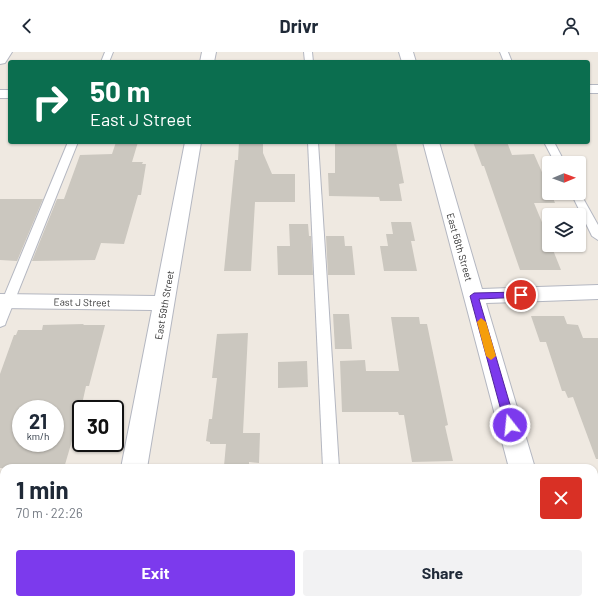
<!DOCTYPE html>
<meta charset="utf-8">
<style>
:root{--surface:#fff;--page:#f2f2f3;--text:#1f2937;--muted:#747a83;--accent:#7c3aed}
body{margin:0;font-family:Barlow,sans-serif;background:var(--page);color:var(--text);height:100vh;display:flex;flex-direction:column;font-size:15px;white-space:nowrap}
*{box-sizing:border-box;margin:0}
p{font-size:13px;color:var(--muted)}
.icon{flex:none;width:22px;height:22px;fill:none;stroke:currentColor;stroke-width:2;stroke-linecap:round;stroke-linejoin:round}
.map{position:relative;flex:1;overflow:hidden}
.side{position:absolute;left:0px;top:412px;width:598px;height:140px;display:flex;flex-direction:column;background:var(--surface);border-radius:12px 12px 0 0;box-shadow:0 1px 3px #0004}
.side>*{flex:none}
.banner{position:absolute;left:8px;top:8px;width:582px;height:84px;border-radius:4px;box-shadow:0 1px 3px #0004;background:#0b6e4f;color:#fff;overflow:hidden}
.needle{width:26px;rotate:89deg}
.controls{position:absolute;left:542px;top:104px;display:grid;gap:8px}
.controls a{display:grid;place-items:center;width:44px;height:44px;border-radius:4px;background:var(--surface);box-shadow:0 1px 3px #0004;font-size:20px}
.speed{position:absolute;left:12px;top:348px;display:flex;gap:8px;font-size:20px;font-weight:700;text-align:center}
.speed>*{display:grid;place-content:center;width:52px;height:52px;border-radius:50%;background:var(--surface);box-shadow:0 1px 3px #0004;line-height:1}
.speed small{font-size:10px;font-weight:400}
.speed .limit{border:2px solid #111;border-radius:6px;background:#fff;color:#111}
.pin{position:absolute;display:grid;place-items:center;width:34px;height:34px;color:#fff;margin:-17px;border:2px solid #fff;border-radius:50%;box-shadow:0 1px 4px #0007}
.me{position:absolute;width:44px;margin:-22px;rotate:344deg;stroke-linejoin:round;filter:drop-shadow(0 0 3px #0008)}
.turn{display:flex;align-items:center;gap:14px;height:84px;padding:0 16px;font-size:18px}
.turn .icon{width:52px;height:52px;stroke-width:2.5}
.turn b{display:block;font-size:28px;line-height:34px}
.round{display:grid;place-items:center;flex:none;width:42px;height:42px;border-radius:4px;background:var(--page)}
.headline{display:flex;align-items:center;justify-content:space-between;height:68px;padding:0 16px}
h1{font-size:24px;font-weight:700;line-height:30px}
.cta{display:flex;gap:8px;margin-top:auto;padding:8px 16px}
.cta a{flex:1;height:46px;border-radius:4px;background:var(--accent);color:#fff;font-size:16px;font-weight:700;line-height:46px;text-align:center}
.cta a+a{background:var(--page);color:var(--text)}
header{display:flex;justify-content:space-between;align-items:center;height:52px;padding:0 16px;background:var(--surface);font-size:18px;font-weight:700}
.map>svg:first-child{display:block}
.building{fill:#cbc7bf;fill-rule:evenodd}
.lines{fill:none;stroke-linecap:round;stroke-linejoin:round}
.service-casing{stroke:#b4b7c1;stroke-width:2}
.minor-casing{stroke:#b4b7c1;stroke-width:2}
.service{fill:#fff;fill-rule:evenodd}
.minor{fill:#fff;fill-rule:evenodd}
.route{fill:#7c3aed;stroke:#51269a}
.slow{fill:#f59e0b}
.labels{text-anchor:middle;stroke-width:4;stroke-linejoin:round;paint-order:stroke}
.street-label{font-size:10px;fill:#2e2e2e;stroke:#fff}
</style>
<header><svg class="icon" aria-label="back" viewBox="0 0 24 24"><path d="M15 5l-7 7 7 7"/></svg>Drivr<svg class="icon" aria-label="person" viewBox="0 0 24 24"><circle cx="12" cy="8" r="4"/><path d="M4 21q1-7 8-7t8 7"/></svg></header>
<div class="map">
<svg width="598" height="552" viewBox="0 0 598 552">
<rect width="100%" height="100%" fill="#efe9e1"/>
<!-- building -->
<g class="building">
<polygon points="116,90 138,90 132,110 143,110 142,112 146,112 141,143 138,143 124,192 101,191 95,208 32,209 57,147 64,147 80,103 112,102"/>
<polygon points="239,90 263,91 263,101 272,122 295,122 295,150 255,150 251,219 224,219 235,108 238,108"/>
<polygon points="335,90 396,90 404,131 399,132 402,149 380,149 379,145 329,144 328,121 335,121"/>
<polygon points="473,90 507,90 512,103 534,102 549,136 549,141 551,141 555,151 534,151 549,187 549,193 551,193 561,218 520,218 484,114 482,114"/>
<polygon points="0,147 43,147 17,209 0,208"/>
<polygon points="391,170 411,170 415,189 411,189 417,219 384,219 380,194 388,194 386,182 393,182"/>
<polygon points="289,172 308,172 309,184 311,184 313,223 278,223 277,194 290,194"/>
<polygon points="326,184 344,184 345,194 352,194 355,223 328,223"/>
<polygon points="333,262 349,262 352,297 335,297"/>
<polygon points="531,264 564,264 567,272 578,273 583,286 598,286 598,407 596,407 573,345 568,346 565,339 562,339 546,290 540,290"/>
<polygon points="391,265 419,265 420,272 427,272 448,373 445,374 453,409 412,410 404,363 399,363 398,360 342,360 340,309 365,308 366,319 399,319"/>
<path d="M84 272 83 273H105L89 334H86L77 375H76L64 416H0V322L14 283H16L18 278H42L43 273ZM21 357H55V391H21Z"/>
<polygon points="248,281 243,381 260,381 259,411 249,410 249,414 224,414 226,392 210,392 210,390 206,389 209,367 212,367 217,326 212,326 217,282"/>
<polygon points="307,309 308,335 278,336 278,310"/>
</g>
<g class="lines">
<!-- service casing -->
<g class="service-casing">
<g id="service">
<polygon points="105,0 113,0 109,10 101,10"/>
<polygon points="304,0 312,0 313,10 305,10"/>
<polygon points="500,0 508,0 512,10 504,10"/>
<polygon points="68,90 78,90 6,270 5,273 0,275 0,254"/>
<polygon points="308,90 318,90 339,416 323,416"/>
<polygon points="544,90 554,90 565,111 555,111"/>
<polygon points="579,139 598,173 598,188 592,184 571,141 579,141"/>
<rect x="329" y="548" width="18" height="4"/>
</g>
</g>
<!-- minor casing -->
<g class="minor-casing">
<g id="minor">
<polygon points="0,0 12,0 5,11 0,12"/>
<polygon points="202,0 216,0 214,10 200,10"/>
<polygon points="399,0 413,0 416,10 402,10"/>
<rect x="588" y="33" width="10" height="8"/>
<rect x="0" y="38" width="10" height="8"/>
<polygon points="185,90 201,90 147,416 121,416 152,258 0,256 0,242 155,244"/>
<polygon points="423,90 439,90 482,237 598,233 598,247 486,251 535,416 509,416"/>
<polygon points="95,548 125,548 124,552 94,552"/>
<polygon points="545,548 575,548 576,552 546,552"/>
</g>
</g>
<!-- service -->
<use href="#service" class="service"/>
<!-- minor -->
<use href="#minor" class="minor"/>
</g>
<!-- route -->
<polygon class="route" points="521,240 525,243 524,245 479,247 516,373 510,377 505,373 470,244 474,241"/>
<!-- slow -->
<polygon class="slow" points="481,266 486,270 496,304 491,308 486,304 477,270"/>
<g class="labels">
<!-- street labels -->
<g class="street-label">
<text transform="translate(460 195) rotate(74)" y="4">East 58th Street</text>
<text transform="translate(82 250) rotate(1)" y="4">East J Street</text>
<text transform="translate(164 253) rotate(-80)" y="4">East 59th Street</text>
</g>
</g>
</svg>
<div class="controls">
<a><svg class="needle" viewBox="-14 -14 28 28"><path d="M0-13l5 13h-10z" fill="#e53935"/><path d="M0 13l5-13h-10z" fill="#747a83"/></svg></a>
<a><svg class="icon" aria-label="layers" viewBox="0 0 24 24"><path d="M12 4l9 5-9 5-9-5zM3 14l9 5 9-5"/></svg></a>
</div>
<div class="speed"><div>21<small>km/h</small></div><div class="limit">30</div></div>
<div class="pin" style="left:521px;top:243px;background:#d93025"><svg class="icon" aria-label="arrive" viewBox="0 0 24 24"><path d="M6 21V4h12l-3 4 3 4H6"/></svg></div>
<svg class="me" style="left:510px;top:373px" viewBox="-20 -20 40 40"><circle r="17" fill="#7c3aed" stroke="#fff" stroke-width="3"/><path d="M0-11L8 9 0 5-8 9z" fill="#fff"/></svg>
<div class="banner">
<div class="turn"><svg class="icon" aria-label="right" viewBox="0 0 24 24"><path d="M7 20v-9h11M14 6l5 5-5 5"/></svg><div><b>50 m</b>East J Street</div></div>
</div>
<section class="side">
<div class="headline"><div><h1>1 min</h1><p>70 m · 22:26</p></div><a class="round" style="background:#d93025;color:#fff"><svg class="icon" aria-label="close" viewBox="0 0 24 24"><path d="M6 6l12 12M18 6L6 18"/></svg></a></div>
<div class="cta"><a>Exit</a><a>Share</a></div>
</section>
</div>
